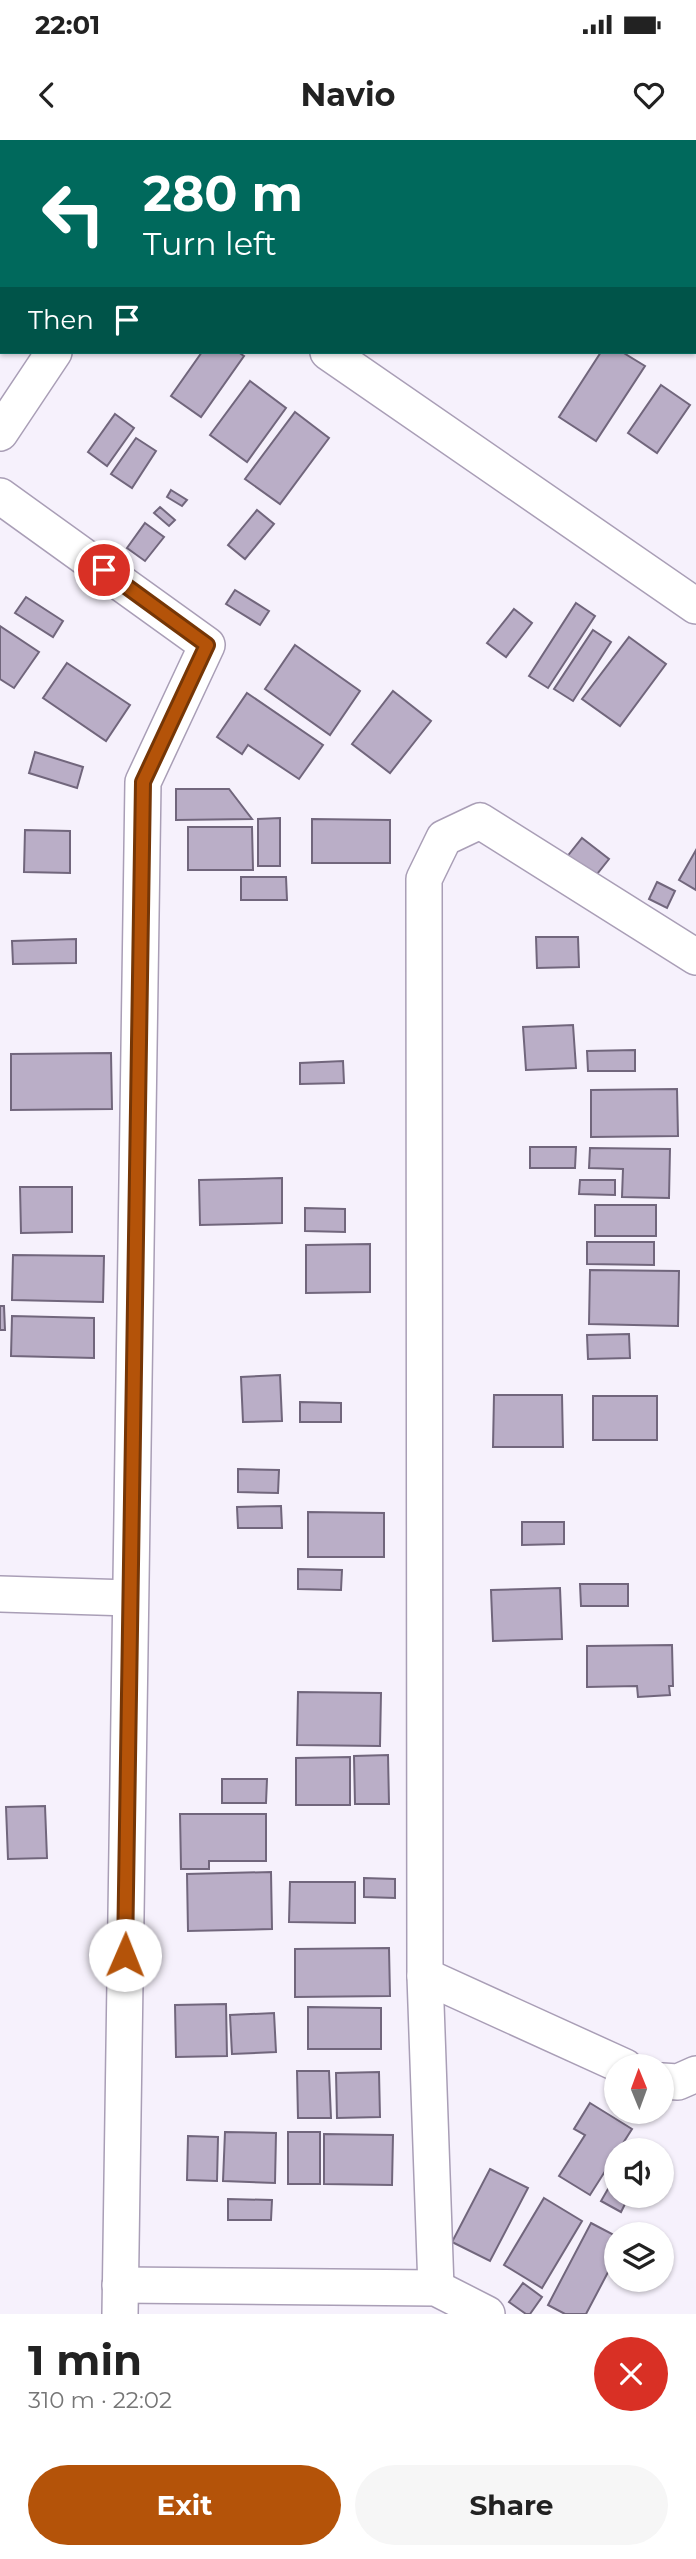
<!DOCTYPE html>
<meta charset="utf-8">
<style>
:root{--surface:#fff;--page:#f6f6f6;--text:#222;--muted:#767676;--accent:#b45309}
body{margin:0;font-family:Montserrat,sans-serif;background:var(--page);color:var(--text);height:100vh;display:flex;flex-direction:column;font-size:26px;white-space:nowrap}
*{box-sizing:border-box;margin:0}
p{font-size:23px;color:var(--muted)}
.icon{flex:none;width:38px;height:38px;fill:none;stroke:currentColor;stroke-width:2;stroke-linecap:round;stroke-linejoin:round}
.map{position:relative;height:2174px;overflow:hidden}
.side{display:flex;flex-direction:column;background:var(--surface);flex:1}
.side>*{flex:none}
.hud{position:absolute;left:0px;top:0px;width:696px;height:214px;box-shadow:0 2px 5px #0004;background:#00695c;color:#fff;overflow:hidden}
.needle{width:46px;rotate:359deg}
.buttons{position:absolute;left:604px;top:1914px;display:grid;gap:14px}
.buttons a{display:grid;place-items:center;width:70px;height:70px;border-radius:50%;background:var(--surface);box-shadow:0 2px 5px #0004;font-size:35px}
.pin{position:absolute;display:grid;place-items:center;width:60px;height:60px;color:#fff;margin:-30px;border:4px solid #fff;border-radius:50%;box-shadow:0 2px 7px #0007}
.me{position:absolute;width:77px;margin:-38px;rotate:1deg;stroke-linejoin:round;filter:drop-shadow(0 0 5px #0008)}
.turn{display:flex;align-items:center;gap:24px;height:147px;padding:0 28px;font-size:32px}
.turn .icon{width:91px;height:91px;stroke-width:2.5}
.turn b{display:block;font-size:49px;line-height:60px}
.then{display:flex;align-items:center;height:66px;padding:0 28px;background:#0003;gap:14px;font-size:26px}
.round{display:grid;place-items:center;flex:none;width:74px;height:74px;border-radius:37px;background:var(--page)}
.overview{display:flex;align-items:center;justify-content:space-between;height:119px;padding:0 28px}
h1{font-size:42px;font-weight:700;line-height:52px}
.button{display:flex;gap:14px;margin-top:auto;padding:14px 28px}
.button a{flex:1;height:80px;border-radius:42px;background:var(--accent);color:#fff;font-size:28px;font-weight:700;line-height:80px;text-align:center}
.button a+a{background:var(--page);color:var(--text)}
.status{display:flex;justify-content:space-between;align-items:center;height:49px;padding:0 35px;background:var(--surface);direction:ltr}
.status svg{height:19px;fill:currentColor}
header{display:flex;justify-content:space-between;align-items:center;height:91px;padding:0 28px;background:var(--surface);font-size:32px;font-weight:700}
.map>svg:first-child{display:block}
.building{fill:#baaec7;stroke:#71667c;stroke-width:2}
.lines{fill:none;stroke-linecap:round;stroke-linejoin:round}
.street-casing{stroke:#a99eb6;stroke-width:38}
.street{stroke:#fff;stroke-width:35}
.route-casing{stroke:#753606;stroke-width:18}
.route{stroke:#b45309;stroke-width:12}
</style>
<div class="status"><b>22:01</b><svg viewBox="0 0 49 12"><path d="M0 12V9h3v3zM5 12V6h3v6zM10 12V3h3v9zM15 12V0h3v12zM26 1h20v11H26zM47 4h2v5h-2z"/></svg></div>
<header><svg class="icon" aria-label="back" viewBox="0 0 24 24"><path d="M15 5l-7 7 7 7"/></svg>Navio<svg class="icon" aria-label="heart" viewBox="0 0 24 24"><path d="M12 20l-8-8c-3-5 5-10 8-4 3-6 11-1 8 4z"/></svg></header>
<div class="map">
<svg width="696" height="2174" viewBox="0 0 696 2174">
<rect width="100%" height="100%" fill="#f6f1fc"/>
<!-- building -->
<g class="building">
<polygon points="0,0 45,0 48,2 2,2 2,22"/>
<polygon points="275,0 308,0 310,2 274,2"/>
<polygon points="0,62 2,63 2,110 0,109"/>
<polygon points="202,212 238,212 244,216 201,277 171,256"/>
<polygon points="601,212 622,212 645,226 596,301 559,277"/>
<polygon points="250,241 286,268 247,322 210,295"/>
<polygon points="661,245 690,265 657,313 628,293"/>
<polygon points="295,272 329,298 280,364 245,339"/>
<polygon points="115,274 134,288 107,326 88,312"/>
<polygon points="136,298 156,311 132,348 111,334"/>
<polygon points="171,350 187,360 182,366 167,357"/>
<polygon points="160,367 175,380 169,386 154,373"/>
<polygon points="257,370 274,384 245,419 228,405"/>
<polygon points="145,383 164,397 145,421 127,408"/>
<polygon points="235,450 269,471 260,485 226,464"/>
<polygon points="26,457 63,481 53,497 15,473"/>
<polygon points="576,463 595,476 548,548 529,536"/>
<polygon points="514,469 532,483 506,517 487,503"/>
<polygon points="0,486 39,512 14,548 0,539"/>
<polygon points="593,490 611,502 573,561 554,549"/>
<polygon points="629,497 666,524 620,586 582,559"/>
<polygon points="295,505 360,551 330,595 265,549"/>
<polygon points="67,523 130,565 106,601 43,558"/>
<polygon points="393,551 431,581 390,633 352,604"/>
<polygon points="247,553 323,605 299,639 248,605 242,614 217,597"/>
<polygon points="35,612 83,627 77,648 29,633"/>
<polygon points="176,649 229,649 252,679 176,680"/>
<polygon points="280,678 280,726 258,726 258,679"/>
<polygon points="312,679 390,680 390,723 312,723"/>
<polygon points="188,687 252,687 253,730 188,730"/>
<polygon points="25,690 70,691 70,733 24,732"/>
<polygon points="582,698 609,719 593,739 566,718"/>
<polygon points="696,710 696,750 679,740"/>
<polygon points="241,737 286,737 287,760 241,760"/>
<polygon points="657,742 675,751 667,768 649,759"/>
<polygon points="536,797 578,797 579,827 537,828"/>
<polygon points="76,799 76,823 13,824 12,801"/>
<polygon points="573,885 576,928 526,930 523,887"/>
<polygon points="635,910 635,931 588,931 587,911"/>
<polygon points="111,913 112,969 11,970 11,914"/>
<polygon points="343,921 344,943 300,944 300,923"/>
<polygon points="677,949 678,996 591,997 591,950"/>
<polygon points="530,1007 576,1007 575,1028 530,1028"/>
<polygon points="590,1008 670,1009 669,1058 622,1057 623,1029 589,1028"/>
<polygon points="282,1038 282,1083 200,1085 199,1040"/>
<polygon points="580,1040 615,1040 615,1055 579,1054"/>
<polygon points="20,1047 72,1047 72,1092 21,1093"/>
<rect x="595" y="1065" width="61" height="31"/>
<polygon points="305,1068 345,1069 345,1092 305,1091"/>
<polygon points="587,1102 654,1102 654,1125 587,1124"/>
<polygon points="370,1104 370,1152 306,1153 306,1105"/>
<polygon points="13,1115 104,1116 103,1162 12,1160"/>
<polygon points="590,1130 679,1131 678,1186 589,1184"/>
<polygon points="0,1166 4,1166 5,1190 0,1190"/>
<polygon points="12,1176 94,1178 94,1218 11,1216"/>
<polygon points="629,1194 630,1218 588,1219 587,1195"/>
<polygon points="280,1235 282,1281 243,1282 241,1237"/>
<polygon points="494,1255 562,1255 563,1307 493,1307"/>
<rect x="593" y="1256" width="64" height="44"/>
<polygon points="300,1262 341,1263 341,1282 300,1282"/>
<polygon points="238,1329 279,1330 278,1353 238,1352"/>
<polygon points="281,1366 282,1388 238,1388 237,1367"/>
<polygon points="308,1372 384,1373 384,1417 308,1417"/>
<polygon points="522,1382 564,1382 564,1404 522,1405"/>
<polygon points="298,1429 342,1430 341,1450 298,1449"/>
<polygon points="580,1444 628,1444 628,1466 581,1466"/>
<polygon points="560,1448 562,1499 493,1501 491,1450"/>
<polygon points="672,1505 673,1546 669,1546 670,1555 638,1557 637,1546 587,1547 587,1506"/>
<polygon points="298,1552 381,1553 380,1606 297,1605"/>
<polygon points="388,1615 389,1664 355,1664 354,1616"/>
<polygon points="350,1617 350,1665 296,1665 296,1618"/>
<polygon points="222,1639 267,1639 266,1663 222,1663"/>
<polygon points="45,1666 47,1718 8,1719 6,1667"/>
<polygon points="180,1674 266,1674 266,1721 209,1721 209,1729 181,1729"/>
<polygon points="271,1732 272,1789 188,1791 187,1734"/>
<polygon points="364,1738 395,1739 395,1758 364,1757"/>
<polygon points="290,1742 355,1742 355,1783 289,1782"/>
<polygon points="389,1808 390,1856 295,1857 295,1809"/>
<polygon points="226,1864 227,1916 176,1917 175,1865"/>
<polygon points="308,1867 381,1868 381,1909 308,1909"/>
<polygon points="274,1873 276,1912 232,1914 230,1875"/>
<polygon points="297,1931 329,1931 331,1978 298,1978"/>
<polygon points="379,1932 380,1977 337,1978 336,1933"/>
<polygon points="590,1963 632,1989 618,2011 616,2011 616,2014 590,2055 559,2036 585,1995 574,1989"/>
<polygon points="225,1992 276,1993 275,2043 223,2041"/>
<rect x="288" y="1992" width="32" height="52"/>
<polygon points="324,1994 393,1995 392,2045 324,2044"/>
<polygon points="188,1996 218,1997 217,2041 187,2040"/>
<polygon points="490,2029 528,2048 490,2121 452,2102"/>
<polygon points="616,2035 616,2056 629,2056 621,2072 601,2061"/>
<polygon points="544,2058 582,2081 542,2148 504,2125"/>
<polygon points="228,2059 272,2060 271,2080 228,2080"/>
<polygon points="591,2083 616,2096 616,2117 586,2174 565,2174 548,2165"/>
<polygon points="523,2143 542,2157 530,2174 526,2174 509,2162"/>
</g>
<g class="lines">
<!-- street casing -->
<g class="street-casing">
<g id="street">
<polyline points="602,0 605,2"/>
<polyline points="192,2 193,0"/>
<polyline points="695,63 696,63"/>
<polyline points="328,212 696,466"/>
<polyline points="0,293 54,212"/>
<polyline points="0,356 207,505 143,642 120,2174"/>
<polyline points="0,1454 130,1458"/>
<polyline points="425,1836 625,1927"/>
<polyline points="662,1941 678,1942 696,1934"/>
<polyline points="120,2145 436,2148 487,2174"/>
<polyline points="436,2148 425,1836 424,739 444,698 480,681 696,817"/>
</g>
</g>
<!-- street -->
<use href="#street" class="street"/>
</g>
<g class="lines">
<!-- route casing -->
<g class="route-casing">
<polyline id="route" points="104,430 207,505 143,642 125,1815"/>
</g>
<!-- route -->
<use href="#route" class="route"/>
</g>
</svg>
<div class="buttons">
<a><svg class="needle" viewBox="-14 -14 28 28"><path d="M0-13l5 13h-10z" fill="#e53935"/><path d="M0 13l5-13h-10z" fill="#767676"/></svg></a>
<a><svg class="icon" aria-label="sound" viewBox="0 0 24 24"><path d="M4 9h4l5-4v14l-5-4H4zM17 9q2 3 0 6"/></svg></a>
<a><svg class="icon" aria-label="layers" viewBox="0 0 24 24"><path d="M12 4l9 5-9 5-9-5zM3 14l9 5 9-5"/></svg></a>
</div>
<div class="pin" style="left:104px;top:430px;background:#d93025"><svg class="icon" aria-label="arrive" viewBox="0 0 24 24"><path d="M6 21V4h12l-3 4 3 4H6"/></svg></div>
<svg class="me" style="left:125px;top:1815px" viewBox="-20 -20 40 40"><circle r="19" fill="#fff"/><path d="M0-13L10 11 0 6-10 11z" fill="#b45309"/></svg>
<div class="hud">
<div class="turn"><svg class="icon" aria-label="left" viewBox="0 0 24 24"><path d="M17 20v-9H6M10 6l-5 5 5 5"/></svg><div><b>280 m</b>Turn left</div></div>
<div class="then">Then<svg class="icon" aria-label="arrive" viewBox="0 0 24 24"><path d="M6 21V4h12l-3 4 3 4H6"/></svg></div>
</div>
</div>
<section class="side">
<div class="overview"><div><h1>1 min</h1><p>310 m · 22:02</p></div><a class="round" style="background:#d93025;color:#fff"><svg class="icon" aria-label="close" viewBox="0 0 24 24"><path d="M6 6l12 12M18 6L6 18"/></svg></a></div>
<div class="button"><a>Exit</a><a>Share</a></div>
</section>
